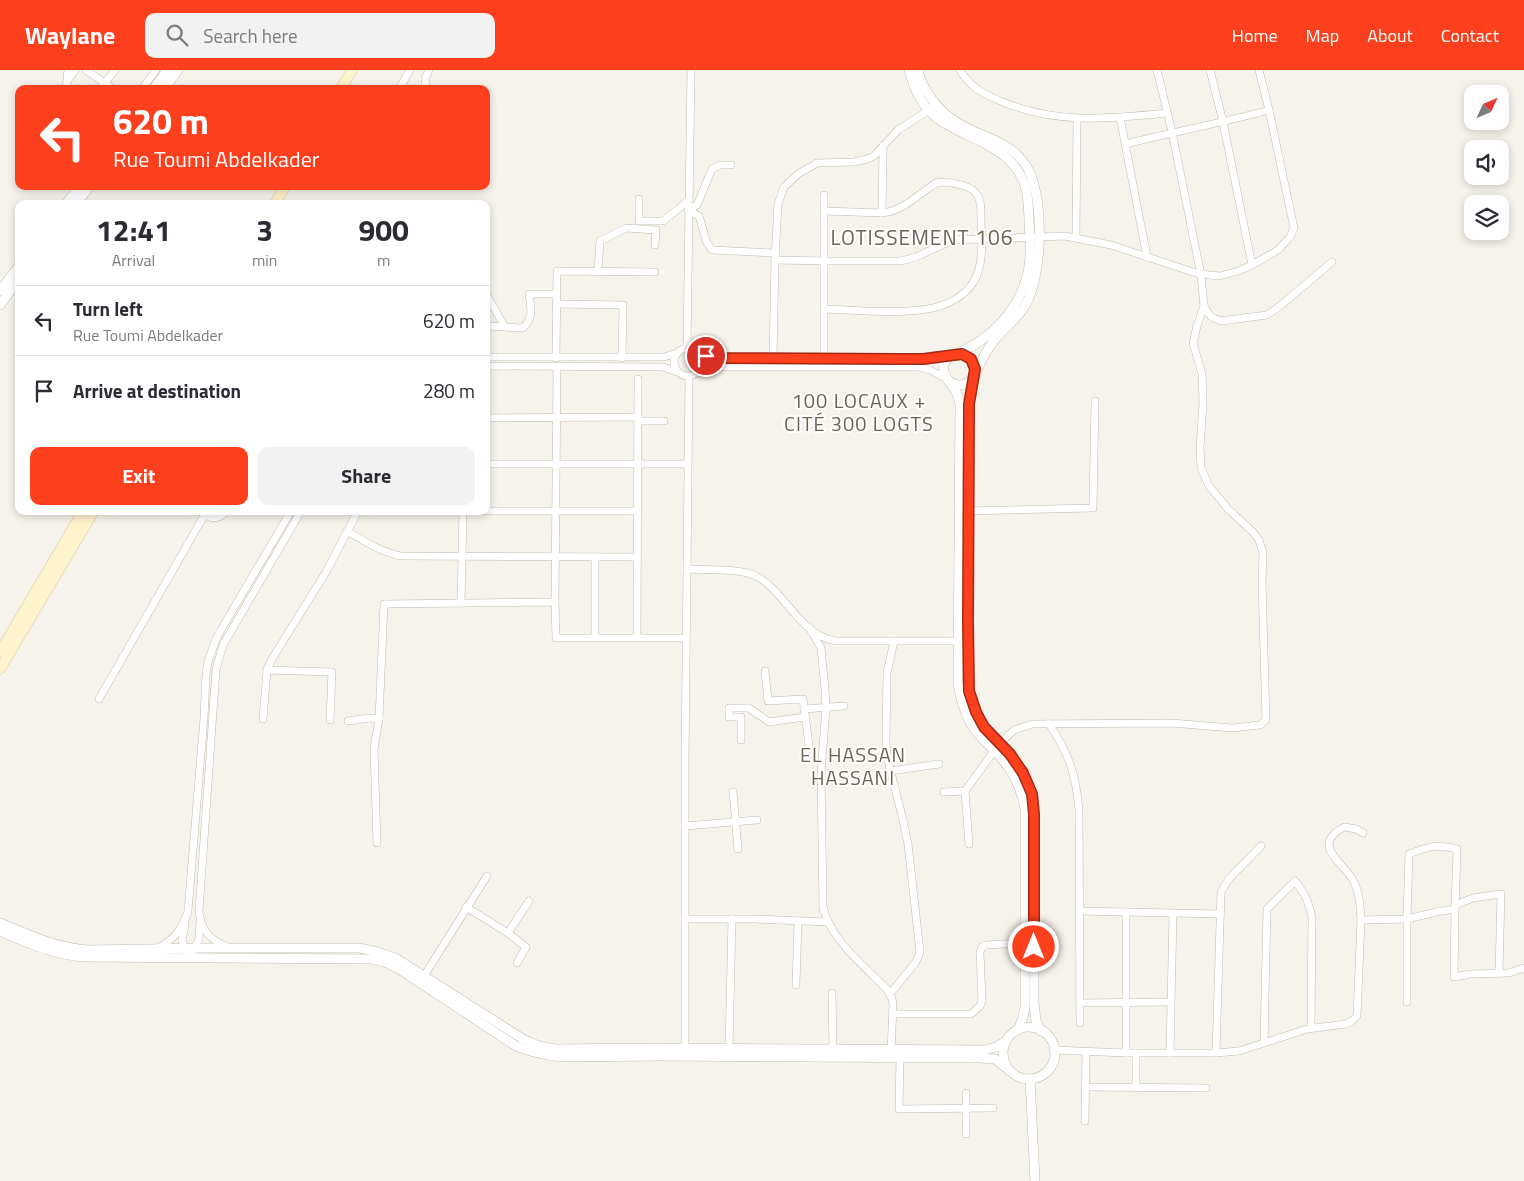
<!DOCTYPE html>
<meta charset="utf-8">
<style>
:root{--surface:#fff;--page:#f2f2f3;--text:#2b2b33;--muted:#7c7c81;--line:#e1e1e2;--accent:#fc3f1d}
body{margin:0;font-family:"Titillium Web",sans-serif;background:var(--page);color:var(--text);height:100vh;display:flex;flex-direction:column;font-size:19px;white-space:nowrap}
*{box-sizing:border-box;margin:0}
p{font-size:16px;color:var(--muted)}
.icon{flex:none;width:28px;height:28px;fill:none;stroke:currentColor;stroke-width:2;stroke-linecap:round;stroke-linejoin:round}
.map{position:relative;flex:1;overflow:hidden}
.sheet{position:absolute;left:15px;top:130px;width:475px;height:315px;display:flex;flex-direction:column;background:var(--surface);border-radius:10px;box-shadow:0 2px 8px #0003}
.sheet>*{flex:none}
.top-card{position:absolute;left:15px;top:15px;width:475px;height:105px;border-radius:10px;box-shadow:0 2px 8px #0003;background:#fc3f1d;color:#fff;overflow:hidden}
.needle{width:32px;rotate:46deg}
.controls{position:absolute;left:1464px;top:15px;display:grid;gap:10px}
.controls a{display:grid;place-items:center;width:45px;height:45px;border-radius:10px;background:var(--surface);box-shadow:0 2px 8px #0003;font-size:25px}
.pin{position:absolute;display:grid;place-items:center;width:42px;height:42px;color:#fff;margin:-21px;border:2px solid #fff;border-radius:50%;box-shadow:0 1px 5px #0007}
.me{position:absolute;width:55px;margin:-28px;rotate:0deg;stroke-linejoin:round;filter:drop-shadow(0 0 4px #0008)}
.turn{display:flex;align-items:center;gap:18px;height:105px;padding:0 15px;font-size:22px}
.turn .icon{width:65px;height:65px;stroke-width:2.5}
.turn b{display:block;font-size:35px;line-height:42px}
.eta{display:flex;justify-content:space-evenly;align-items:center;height:85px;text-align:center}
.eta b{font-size:30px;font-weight:700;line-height:35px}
.primary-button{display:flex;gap:10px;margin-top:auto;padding:10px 15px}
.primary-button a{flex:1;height:58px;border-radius:10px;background:var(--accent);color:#fff;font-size:20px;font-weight:700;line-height:58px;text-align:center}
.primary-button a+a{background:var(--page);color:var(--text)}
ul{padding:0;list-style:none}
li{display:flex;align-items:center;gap:15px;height:70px;padding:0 15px;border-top:1px solid var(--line)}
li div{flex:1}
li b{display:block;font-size:19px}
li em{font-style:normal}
header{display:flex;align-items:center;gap:30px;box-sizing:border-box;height:70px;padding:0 25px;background:var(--accent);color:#fff}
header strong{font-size:24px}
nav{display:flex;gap:28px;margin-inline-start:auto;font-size:18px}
.search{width:350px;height:45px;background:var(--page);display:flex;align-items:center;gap:12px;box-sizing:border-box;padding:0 18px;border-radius:10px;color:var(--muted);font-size:19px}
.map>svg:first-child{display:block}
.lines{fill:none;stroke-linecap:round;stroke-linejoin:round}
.minor-casing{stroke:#c2bbae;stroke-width:8}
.tertiary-casing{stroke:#c2bbae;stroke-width:10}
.secondary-casing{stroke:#d6c79b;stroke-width:11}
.minor{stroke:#fff;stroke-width:7}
.tertiary{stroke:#fff;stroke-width:9}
.secondary{stroke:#fff3cd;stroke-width:10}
.route-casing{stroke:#a42913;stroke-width:12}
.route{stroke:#fc3f1d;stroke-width:9}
.labels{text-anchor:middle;stroke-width:4;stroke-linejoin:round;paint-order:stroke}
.neighbourhood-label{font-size:20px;letter-spacing:1px;fill:#6e6250;stroke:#fff}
.quarter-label{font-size:21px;letter-spacing:1px;fill:#6e6250;stroke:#fff}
</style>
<header>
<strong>Waylane</strong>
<div class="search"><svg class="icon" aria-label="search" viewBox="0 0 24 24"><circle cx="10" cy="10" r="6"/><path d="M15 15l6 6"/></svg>Search here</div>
<nav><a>Home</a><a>Map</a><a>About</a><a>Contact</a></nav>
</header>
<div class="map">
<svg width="1524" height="1111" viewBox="0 0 1524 1111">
<rect width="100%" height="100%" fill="#f6f3ec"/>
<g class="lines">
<!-- minor casing -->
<g class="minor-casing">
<g id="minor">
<polyline points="86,0 113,19"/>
<path d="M960 0C969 16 982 23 998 30 1055 55 1108 49 1167 43"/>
<polyline points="1157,0 1172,62 1201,205 1204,236 1208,243 1213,248 1221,251 1267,245 1280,236 1332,192"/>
<polyline points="1210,0 1223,52 1252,195"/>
<polyline points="68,10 75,0"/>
<polyline points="66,19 68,0"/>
<polyline points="100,19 115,0"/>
<polyline points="142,19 156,0"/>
<polyline points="399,19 410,0"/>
<polyline points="426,19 425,8 429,0"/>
<polyline points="1120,47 1147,187"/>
<path d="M1126 74C1173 62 1222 53 1269 40"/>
<polyline points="731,95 720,95 712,99 697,135 688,140 699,146 707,173 712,180 775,183"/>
<polyline points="639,129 639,151 663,151 688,131"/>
<polyline points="882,143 883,76"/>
<polyline points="1076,168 1077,48"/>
<polyline points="775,190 824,191 901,191 916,187 953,170 1065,166 1111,175 1199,204 1220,206 1238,201 1252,195 1278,180 1290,167 1294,158 1269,40 1259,0"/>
<polyline points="598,201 600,171 626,158 656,160 655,175"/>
<polyline points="486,224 505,257"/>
<polyline points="556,234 623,235 622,288"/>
<path d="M825 239C857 240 914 246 943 235 984 220 983 189 981 152 981 143 982 130 976 123 968 114 946 111 936 113 918 124 904 141 882 143L825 141"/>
<path d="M486 256 522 258C534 250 531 236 529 224H556"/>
<circle cx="688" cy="292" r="14"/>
<polyline points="687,278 691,0"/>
<polyline points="699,283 714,288 923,289 951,285"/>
<polyline points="486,287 664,287 677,283"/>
<polyline points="556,288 557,201 655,202"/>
<polyline points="773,288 775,190 778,134 784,117 798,104 817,93 854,92 867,89 874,86 898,60 937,35"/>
<polyline points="824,288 824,125"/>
<polyline points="486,296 663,297 677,302"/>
<polyline points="697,303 705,298 717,297 919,297 930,300 947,309"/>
<polyline points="486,348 638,347"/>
<polyline points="638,351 664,351"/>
<polyline points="486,394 687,394"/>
<polyline points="486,441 638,441"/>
<polyline points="964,441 1093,438 1095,331"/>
<path d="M203 442C210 450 219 450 226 441"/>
<path d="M347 461C364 471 381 482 401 486L637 487"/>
<path d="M687 499C706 500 739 498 756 506 786 522 800 566 836 571H968"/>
<polyline points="555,532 557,296"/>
<polyline points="461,533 463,441"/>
<path d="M809 557 821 578 825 619 826 637 821 704 823 837C830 869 864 896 887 919L892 929 893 934 891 984"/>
<polyline points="595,567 595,487"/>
<polyline points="637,567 638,309"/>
<polyline points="267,600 332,602 330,650"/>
<polyline points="765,601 768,631 803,629 809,675"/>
<polyline points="99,629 205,444"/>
<polyline points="804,639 844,636"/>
<polyline points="263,649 267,600 272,589 326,502 358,441"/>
<polyline points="348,651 369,648 379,649 384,534 555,532 556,568 686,568"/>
<path d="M1049 654C1069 683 1076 705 1079 740L1080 953"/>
<polyline points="741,670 741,647 729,647 729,638 749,638 769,652 805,647"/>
<polyline points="890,701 939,694"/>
<polyline points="965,721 1000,673 1014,660 1032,654 1171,653 1232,658 1260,655 1266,650 1262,512 1263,483 1259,470 1253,462 1229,440 1209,416 1201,398 1200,378 1203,333 1202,304 1193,273 1197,256 1204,236"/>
<polyline points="733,722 738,779"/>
<polyline points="944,722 965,721 969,774"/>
<polyline points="685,756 757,750"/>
<polyline points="377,773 374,679 379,649"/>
<polyline points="1455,835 1473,828 1501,824 1499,903"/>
<polyline points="466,837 508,863 526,877 517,893"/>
<polyline points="1080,841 1220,844"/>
<polyline points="685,849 755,849 827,852"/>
<path d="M1361 850C1360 837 1360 824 1354 812 1345 793 1309 776 1344 757L1356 759 1363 763"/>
<polyline points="185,856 182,870 186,882"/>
<polyline points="508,863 529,831"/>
<path d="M227 877C209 869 201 860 199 841L216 599 223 575 301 441"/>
<path d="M158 878C174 869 183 859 188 841L204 648 206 605 208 592 216 569 225 553 291 441"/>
<polyline points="193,881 199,869 200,853"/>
<polyline points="424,906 487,806"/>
<polyline points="796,915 798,851"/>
<polyline points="832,923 833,979"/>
<polyline points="890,924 916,892 920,882 908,774 902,746 887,687 886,670 887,603 894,571"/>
<path d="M1407 932V849L1409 784C1430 776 1435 774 1457 779L1455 839"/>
<polyline points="1080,933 1171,932"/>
<polyline points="893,944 971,944 980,936 982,931 980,882 982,877 986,875 1025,873"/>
<path d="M1264 973 1267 839 1295 811C1305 824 1309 832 1312 848L1311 958"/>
<polyline points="685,978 685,693 689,307"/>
<polyline points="729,978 732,849"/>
<polyline points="1054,980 1126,983 1216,983 1239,981 1307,959 1346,954 1352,951 1357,946 1361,850 1407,849 1436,842 1455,839 1454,907 1471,904 1509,903 1524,898"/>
<polyline points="1126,983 1126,842"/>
<polyline points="1136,983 1136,1017"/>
<polyline points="1170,983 1173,843"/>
<polyline points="1216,983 1221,822 1228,810 1261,776"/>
<polyline points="900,987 899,1039 993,1038"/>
<polyline points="1085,1017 1206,1018"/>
<polyline points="1085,1051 1086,982"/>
<polyline points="966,1064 966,1023"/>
</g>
</g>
<!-- tertiary casing -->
<g class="tertiary-casing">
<g id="tertiary">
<path d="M909 0C922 49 944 53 984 73 994 79 1004 84 1012 93 1028 111 1028 127 1029 149 1030 168 1032 188 1027 206 1019 240 990 270 958 283"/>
<path d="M918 0C922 19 936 38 952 49 976 67 1007 68 1025 94 1045 122 1043 204 1026 234 1019 247 1006 257 996 268 980 288 972 308 969 334L968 571 969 621 976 642 984 657 1011 684 1023 703 1032 723 1034 744V933L1036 951 1041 961"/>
<polyline points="153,19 168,0"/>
<polyline points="164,19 178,0"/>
<polyline points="66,134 80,116"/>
<polyline points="76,134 90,116"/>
<polyline points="0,221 19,196"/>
<polyline points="0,235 19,209"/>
<path d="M947 309C956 317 963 317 972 309L975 299 971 289C959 279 941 285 944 302 946 309 951 314 955 320 958 324 959 329 960 335L958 613C960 627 964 641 971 654 979 668 992 677 1002 689 1015 703 1021 719 1025 738V938L1023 947 1018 960"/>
<path d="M0 853C32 866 54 877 88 880L205 878H359C373 880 385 884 397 889L523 969 539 976 555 979 654 978 985 980 996 977 1006 971"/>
<path d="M0 861C27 873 53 884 82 887L372 889 385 892 399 899 516 976C531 982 545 985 561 987L662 986 979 988 995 989 1010 1001"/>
<circle cx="1029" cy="983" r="26"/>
<polyline points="1030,1009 1035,1111"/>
</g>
</g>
<!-- secondary casing -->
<g class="secondary-casing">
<g id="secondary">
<polyline points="341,19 352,0"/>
<polyline points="275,134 285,116"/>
<polyline points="0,582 83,441"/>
<polyline points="0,599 94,441"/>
</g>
</g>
<!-- minor -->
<use href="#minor" class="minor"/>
<!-- tertiary -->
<use href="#tertiary" class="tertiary"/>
<!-- secondary -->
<use href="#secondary" class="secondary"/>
</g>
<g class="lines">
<!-- route casing -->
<g class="route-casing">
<polyline id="route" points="706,286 714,288 898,289 923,289 962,284 971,289 975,299 969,334 968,553 969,621 976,642 984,657 1010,684 1023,703 1032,724 1034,744 1034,877"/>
</g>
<!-- route -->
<use href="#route" class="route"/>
</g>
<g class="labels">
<!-- neighbourhood labels -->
<g class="neighbourhood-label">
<text x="859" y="338">100 LOCAUX +<tspan x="859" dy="23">CITÉ 300 LOGTS</tspan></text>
<text x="853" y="692">EL HASSAN<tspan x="853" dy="23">HASSANI</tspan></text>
</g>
<!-- quarter labels -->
<g class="quarter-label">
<text x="922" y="175">LOTISSEMENT 106</text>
</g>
</g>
</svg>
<div class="controls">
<a><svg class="needle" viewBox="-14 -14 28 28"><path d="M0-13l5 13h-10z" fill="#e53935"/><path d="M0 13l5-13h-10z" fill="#7c7c81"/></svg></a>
<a><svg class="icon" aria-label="sound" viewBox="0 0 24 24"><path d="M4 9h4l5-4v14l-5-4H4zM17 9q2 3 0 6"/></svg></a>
<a><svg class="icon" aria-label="layers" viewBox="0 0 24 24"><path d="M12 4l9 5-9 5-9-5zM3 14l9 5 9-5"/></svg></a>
</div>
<div class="pin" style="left:706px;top:286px;background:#d93025"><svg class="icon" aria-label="arrive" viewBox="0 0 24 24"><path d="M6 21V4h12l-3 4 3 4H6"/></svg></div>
<svg class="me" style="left:1034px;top:877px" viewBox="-20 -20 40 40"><circle r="17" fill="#fc3f1d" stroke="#fff" stroke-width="3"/><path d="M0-11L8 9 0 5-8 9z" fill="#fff"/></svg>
<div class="top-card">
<div class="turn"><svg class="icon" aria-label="left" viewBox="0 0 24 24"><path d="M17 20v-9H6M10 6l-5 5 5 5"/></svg><div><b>620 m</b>Rue Toumi Abdelkader</div></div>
</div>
<section class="sheet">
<div class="eta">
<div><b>12:41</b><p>Arrival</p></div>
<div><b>3</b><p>min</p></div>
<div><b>900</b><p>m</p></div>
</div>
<ul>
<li><svg class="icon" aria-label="left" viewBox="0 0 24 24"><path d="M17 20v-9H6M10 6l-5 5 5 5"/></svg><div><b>Turn left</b><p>Rue Toumi Abdelkader</p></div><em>620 m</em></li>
<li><svg class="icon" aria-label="arrive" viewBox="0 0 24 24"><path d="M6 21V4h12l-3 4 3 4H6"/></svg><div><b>Arrive at destination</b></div><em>280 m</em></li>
</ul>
<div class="primary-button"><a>Exit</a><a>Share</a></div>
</section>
</div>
